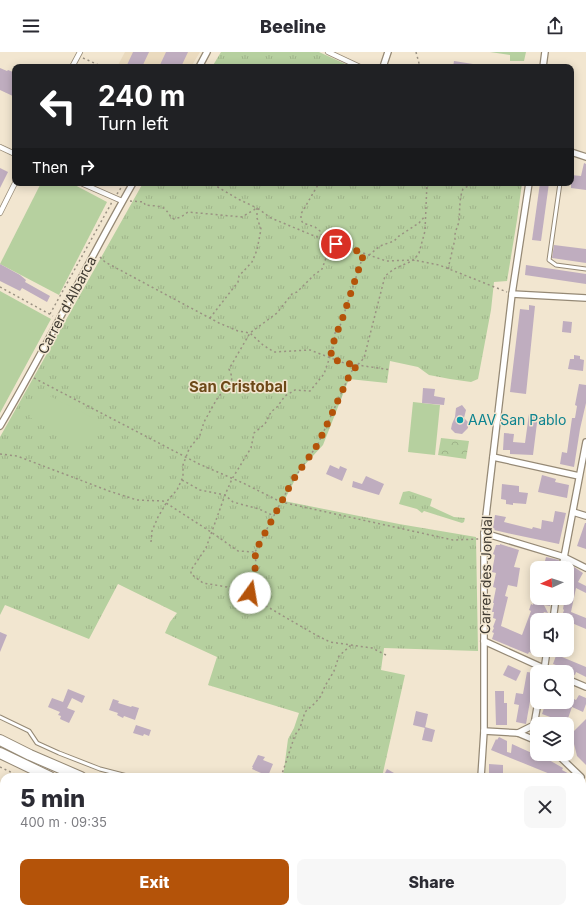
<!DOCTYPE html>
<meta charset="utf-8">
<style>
:root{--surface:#fff;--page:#f7f7f7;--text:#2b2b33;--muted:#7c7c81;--accent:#b45309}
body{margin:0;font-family:Inter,sans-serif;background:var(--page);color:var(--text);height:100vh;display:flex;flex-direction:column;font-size:15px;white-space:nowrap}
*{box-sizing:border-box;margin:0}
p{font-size:13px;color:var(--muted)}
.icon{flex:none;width:22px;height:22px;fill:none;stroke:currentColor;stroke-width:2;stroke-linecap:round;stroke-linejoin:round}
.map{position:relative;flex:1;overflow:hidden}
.side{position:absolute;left:0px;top:721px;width:586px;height:140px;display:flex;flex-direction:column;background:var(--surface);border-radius:12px 12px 0 0;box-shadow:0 2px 10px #0003}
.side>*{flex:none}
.top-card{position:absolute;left:12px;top:12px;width:562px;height:122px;border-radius:8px;box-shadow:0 2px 10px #0003;background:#202124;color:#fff;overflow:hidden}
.needle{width:26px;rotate:267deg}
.fabs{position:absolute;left:530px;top:509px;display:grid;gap:8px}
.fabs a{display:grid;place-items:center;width:44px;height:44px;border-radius:8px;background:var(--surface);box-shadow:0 2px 10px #0003;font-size:20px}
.pin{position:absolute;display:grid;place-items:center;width:34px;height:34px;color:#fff;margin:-17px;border:2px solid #fff;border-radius:50%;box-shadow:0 1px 4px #0007}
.me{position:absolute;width:44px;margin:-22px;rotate:13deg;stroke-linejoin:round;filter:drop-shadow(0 0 3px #0008)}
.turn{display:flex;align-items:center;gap:14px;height:84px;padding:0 20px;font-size:18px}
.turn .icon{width:52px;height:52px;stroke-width:2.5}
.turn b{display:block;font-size:28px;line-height:34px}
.then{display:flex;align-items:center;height:38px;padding:0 20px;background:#0003;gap:8px;font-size:15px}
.round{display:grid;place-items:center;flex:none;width:42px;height:42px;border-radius:8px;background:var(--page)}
.summary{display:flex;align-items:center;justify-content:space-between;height:68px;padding:0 20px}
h1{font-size:24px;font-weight:800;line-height:30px}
.action{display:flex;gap:8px;margin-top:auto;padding:8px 20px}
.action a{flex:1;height:46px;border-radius:8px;background:var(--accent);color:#fff;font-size:16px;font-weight:800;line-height:46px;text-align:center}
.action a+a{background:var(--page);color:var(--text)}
header{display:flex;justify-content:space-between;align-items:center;height:52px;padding:0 20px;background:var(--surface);font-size:18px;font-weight:800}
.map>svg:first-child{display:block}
.built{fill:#eadabe}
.grass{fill:url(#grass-tufts)}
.forest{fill:url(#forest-crowns)}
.pitch{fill:#b6d09f}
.building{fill:#bfadbf}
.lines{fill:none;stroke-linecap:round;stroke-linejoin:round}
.trunk-tunnel{stroke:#cec3b0;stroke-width:10;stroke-dasharray:10 5;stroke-linecap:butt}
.service-casing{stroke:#958975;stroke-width:5}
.pedestrian-casing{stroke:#958975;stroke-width:6}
.minor-casing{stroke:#958975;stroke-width:8}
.tertiary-casing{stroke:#958975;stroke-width:9}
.trunk-casing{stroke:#958975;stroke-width:12}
.path{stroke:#9a9182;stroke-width:1.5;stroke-dasharray:2 3;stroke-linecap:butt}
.service{stroke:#fff;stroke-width:3}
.pedestrian{stroke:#fff;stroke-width:4.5}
.minor{stroke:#fff;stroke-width:5.5}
.tertiary{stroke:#fff;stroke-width:7}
.trunk{stroke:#fff;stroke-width:10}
.route{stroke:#b45309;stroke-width:7;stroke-dasharray:0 12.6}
.culture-dot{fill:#0f9aa8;stroke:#f2e6d0;stroke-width:1.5}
.labels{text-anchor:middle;stroke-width:3;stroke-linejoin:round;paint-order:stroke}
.street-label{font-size:14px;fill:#3e3931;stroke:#f2e6d0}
.culture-label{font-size:14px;fill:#0d838f;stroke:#f2e6d0;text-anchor:start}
.neighbourhood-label{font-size:15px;font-weight:bold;fill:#6d4918;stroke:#f2e6d0}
</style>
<header><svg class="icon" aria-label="menu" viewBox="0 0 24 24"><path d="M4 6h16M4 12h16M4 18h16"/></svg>Beeline<svg class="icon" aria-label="share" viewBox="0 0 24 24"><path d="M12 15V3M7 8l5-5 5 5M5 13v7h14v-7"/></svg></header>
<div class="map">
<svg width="586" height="861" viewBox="0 0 586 861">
<defs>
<pattern id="grass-tufts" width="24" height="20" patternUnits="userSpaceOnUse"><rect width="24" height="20" fill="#b6d09f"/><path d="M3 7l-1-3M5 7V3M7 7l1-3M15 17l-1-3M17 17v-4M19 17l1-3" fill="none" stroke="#9eb389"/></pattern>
<pattern id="forest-crowns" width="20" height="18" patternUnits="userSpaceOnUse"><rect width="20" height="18" fill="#b6d09f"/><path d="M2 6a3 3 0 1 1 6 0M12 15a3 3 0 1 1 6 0" fill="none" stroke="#9eb389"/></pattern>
</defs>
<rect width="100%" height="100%" fill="#f2e6d0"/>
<!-- built -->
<polygon class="built" points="125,0 200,0 191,15 117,15"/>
<!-- grass -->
<g class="grass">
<polygon points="221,0 319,0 352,15 212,15"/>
<polygon points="143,131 522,131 517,168 507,229 494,230 491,258 478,327 471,330 450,327 429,323 418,315 390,309 387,331 349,327 323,393 300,418 284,449 399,472 476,485 478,599 384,596 381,618 405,623 382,725 283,725 288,687 294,676 299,661 208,633 217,605 165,581 170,570 177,561 118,532 89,587 5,553 0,563 0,385"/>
<polygon points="409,439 432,447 430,454 454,465 465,466 464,470 462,471 424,459 422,461 417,457 399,452 403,440"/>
<polygon points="0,822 4,824 4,857 52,857 50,861 6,861 0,857"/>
</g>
<!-- forest -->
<polygon class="forest" points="441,386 469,389 466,407 438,403"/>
<!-- pitch -->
<g class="pitch">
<polygon points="490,0 526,0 524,9 510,9 510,3"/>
<polygon points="41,131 71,131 107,150 59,243 0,212"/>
<polygon points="0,239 51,267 0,361"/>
<polygon points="42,340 101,370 89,395 29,365"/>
<polygon points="413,350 440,353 435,403 408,400"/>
</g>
<!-- building -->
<g class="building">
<polygon points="133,0 149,0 142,15 133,15 127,13"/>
<polygon points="166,0 188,0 181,15 159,15"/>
<polygon points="454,9 473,12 473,15 453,15"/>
<polygon points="0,16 7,19 8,18 13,20 12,22 15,23 15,45 0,38"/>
<polygon points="584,111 586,112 586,138 571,136 571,123 581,124"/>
<polygon points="0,116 8,120 0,136"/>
<polygon points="540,131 549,131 541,189 532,188"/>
<polygon points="554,193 586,197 586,211 552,206"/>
<polygon points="0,212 20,223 26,228 25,230 50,244 47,250 22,236 20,239 0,229"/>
<polygon points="526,213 586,222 586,232 525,223"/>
<polygon points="529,253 535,254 526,342 510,340 520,257 529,258"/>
<polygon points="563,269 572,270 571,281 562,280"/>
<polygon points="574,303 580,304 580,307 584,308 583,319 568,317 570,307 574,307"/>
<polygon points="579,332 586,333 586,351 580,377 574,415 560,412 562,400 567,401 572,366 575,366 577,354 575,353"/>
<polygon points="423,336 435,337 434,344 445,346 444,353 422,351"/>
<polygon points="462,353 466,358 464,366 468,370 468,376 462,382 455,381 451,377 452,372 455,365 456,356"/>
<polygon points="529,362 538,363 533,403 510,402 510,398 503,398 504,381 514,382 513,390 525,391"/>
<polygon points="330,413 339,417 340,414 347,417 342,429 326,422"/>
<polygon points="542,423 556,427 555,430 569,433 567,446 538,440"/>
<polygon points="366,424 384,432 379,443 352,435 353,429 362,432"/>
<polygon points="502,432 519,434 519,440 528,441 526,452 513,451 513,453 506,452 506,448 501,447"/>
<polygon points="555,459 566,461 559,492 507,481 494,478 495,477 493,476 495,463 506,465 504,470 532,477 533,475 541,477 542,468 553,470"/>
<polygon points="585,471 586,471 586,497 577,494"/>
<polygon points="500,492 519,498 514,515 520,516 517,535 508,533 505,544 508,545 501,574 522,583 531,559 529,558 531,552 533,553 534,546 551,546 550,554 544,553 548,561 544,560 540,568 537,568 537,603 529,600 528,602 492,587 494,581 492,580 494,576 493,575 496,567 493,566 494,560 492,560 494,551 493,551 496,536 493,535 496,521 492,520 495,503 493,502 496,493 500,493"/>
<polygon points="546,505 559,508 557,516 544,513"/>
<polygon points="535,514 537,514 537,533 530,531"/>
<polygon points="574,515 583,521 578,530 586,534 586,541 576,536 571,560 586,566 586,577 567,569 567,568 561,567 564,558 563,557 565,546 567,546 567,533 569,520 572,521"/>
<polygon points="0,580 7,583 0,600"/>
<polygon points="558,598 565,598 562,605 586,615 586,625 576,620 575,623 564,619 565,616 553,612"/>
<polygon points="508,613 521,619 516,629 503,623"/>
<polygon points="527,620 535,621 526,672 516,670 519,653 514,652 516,641 523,642"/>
<polygon points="68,637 85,644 82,651 72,646 67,656 75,659 69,671 60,667 61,664 58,663 60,660 48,655 52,646 63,650"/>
<polygon points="495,639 504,639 504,651 507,651 507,673 496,673"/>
<polygon points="579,643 586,646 586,652 583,660 572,655 566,672 551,672 553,666 542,662 546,650 567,650 567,644 576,648"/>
<polygon points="113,647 119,649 118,651 131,655 132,654 139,656 135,668 124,664 123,666 117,663 118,661 109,658"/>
<polygon points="416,659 428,662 425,676 413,673"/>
<polygon points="586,667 586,713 577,704 572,684 573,680"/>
<polygon points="136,673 151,678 149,684 144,682 143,684 133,681"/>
<polygon points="425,675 435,678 432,690 422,688"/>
<polygon points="499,685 507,689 507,700 511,701 512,692 534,702 542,702 550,705 549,708 563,716 562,718 575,725 548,725 550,722 491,698 496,687 497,688"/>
<polygon points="258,703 265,705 263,708 273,712 268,724 252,717 253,715 252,715"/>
<polygon points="489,712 503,713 503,723 500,723 500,725 489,725"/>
<polygon points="387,717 401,725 383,725"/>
</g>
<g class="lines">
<!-- trunk-tunnel -->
<polyline class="trunk-tunnel" points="537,857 555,861"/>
<!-- service casing -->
<g class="service-casing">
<g id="service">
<polyline points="560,131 549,208 556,213 586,217"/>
<polyline points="0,665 29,679 37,691 59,701 100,717 131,725"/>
<polyline points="582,793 586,796"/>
<polyline points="580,857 586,860"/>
</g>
</g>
<!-- pedestrian casing -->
<g class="pedestrian-casing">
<g id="pedestrian">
<polyline points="328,0 360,15"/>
<polyline points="72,15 80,0"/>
<polyline points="0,95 15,102"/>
<polyline points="81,131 122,149"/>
<polyline points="0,161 15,131"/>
</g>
</g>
<!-- minor casing -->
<g class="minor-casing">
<g id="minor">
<polyline points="199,15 207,0"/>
<polyline points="383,15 388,0"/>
<polyline points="543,15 545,0"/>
<polyline points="571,100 586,105"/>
<polyline points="512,242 586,246"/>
<path d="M0 374C47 295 87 211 133 131"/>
<polyline points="493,405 579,424"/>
<polyline points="573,460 586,464"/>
<polyline points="484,481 564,505 586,516"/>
<polyline points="562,516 586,390"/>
<polyline points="553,568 556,546"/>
<polyline points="484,589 552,620"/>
<polyline points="544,619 547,598"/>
<polyline points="567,627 586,635"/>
<polyline points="484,679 518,681 537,689"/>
<polyline points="537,679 534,673 538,650"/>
<polyline points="518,681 534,673"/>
<polyline points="557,702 581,725"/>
<polyline points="481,725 484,679 484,481 512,242 529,131"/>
<polyline points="0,819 4,815"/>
<polyline points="85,857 92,861"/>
<polyline points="188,857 193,861"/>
<polyline points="125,861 127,857"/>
<polyline points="326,861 326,860"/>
</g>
</g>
<!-- tertiary casing -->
<g class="tertiary-casing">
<g id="tertiary">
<polyline points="436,857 438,861"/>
<polyline points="480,861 483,857"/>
<polyline points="492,861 503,859 522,859"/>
</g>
</g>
<!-- trunk casing -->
<g class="trunk-casing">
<g id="trunk">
<polyline points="0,688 30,703 81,725"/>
<polyline points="0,701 50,725"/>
<polyline points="414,857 431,861"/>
</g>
</g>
<!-- path -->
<g class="path">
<polyline points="416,0 420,15"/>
<polyline points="83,6 103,15"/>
<polyline points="117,142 124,131"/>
<path d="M130 149 144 150 145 153C151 154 161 153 165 157 169 161 169 164 174 167L181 165 188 160 242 165 257 156 271 166 312 183 386 209 414 208 439 213 507 240"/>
<polyline points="369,203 380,194 394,189 399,184 419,171 425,164"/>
<polyline points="100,205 105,210 219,271 238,279 250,281 263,293 274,300 310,298 344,311 391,318"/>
<path d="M448 217 455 187C454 180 458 175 459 169 460 158 459 147 463 137L468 134 469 131"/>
<polyline points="0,235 53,264"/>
<polyline points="50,262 112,150"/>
<polyline points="210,266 238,230 239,224 252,210 257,198 261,177 257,166 257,156 238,147 211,131"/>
<polyline points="34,326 199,412 243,431 281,450 293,428 318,392 351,320 364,306 385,224 394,217 414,208 419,201 425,179 427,131"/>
<polyline points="0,402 17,404 109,439 137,448 163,449 211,480 238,499 255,500"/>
<polyline points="182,428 200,438 225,443 233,450 259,457 274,464"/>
<polyline points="151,490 152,479 158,465 168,448 177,438 183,425 183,413 189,397 200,383 204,370 218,345 231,332 232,325 229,317 250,281 277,261 292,242 297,240 314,223 322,217 326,206 325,193 320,179 315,175 303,171 301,168 301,162 319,131"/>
<polyline points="250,541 238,542 227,535 203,531 191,522 191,518 206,496 225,443 232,427 251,396 254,381 265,372 271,360 277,355 285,344 295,338 310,339 324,322 334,293 335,281 340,274 364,201"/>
<polyline points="386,603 372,596 330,590 316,583 254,547 250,541 256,512 255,500 281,450 453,488 479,487"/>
<polyline points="0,715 21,725"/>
<polyline points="281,725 295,683 300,676 305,660 315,651 321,644 325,634 334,619 339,604 351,593"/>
<polyline points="545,857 567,861"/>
</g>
<!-- service -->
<use href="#service" class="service"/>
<!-- pedestrian -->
<use href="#pedestrian" class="pedestrian"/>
<!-- minor -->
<use href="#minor" class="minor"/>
<!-- tertiary -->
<use href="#tertiary" class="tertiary"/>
<!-- trunk -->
<use href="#trunk" class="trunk"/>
</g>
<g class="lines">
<!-- route -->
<path class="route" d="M250 541 256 512 255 500 293 428 318 392 351 320 358 313 344 311 330 306C333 295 334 284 340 274L364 201 336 192"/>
</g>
<!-- markers -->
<circle class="culture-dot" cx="460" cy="368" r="4"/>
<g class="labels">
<!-- street labels -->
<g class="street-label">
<text transform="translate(67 253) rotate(-62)" y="5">Carrer d'Albarca</text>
<text transform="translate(486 523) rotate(-89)" y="5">Carrer des Jondal</text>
</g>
<!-- culture labels -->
<g class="culture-label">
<text x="468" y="373">AAV San Pablo</text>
</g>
<!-- neighbourhood labels -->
<g class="neighbourhood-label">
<text x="238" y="340">San Cristobal</text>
</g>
</g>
</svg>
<div class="fabs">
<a><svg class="needle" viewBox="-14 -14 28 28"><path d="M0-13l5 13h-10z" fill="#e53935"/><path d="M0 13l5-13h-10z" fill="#7c7c81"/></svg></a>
<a><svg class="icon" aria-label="sound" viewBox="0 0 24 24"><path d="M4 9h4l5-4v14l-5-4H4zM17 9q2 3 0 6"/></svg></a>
<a><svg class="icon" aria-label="search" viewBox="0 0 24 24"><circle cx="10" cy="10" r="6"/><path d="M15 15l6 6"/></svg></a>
<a><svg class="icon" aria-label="layers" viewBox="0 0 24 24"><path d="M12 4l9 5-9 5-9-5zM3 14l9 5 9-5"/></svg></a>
</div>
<div class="pin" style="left:336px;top:192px;background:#d93025"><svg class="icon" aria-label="arrive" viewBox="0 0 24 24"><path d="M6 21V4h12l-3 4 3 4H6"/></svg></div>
<svg class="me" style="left:250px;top:541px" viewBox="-20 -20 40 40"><circle r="19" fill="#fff"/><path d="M0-13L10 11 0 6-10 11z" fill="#b45309"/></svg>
<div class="top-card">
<div class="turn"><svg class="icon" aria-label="left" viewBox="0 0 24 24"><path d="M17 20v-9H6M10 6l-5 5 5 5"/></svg><div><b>240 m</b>Turn left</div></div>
<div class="then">Then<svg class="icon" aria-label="right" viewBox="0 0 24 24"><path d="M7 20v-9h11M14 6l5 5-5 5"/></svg></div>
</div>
<section class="side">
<div class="summary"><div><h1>5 min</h1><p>400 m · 09:35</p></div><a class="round"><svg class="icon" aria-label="close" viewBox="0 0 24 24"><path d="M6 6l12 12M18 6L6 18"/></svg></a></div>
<div class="action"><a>Exit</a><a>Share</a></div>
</section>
</div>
